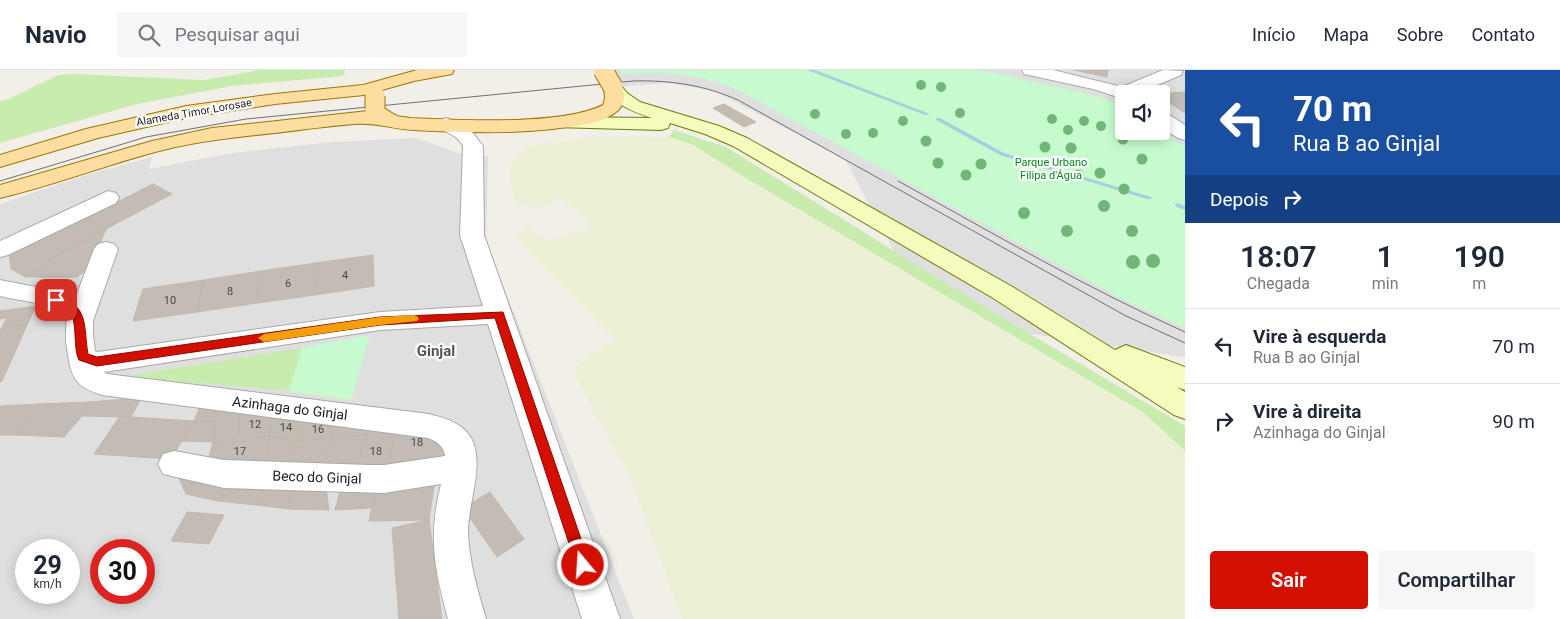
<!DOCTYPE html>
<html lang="pt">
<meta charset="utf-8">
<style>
:root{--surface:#fff;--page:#f6f6f7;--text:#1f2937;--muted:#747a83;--line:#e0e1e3;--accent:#d31000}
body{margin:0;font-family:Roboto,sans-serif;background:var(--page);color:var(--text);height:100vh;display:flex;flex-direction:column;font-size:19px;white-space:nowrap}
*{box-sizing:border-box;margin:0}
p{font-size:16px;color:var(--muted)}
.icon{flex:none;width:28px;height:28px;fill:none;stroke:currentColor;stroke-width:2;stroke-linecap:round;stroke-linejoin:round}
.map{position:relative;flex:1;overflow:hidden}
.details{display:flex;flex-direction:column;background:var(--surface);width:375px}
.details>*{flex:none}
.guide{background:#1a4fa0;color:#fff;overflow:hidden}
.controls{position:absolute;left:1115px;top:15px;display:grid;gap:10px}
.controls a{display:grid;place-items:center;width:55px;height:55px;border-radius:5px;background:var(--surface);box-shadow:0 2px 12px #0003;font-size:25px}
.speed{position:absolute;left:15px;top:469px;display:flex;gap:10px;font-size:25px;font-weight:700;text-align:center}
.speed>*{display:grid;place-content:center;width:65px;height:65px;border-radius:50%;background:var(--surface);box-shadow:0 2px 12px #0003;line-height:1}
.speed small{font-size:12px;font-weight:400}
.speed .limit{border:8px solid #d22;background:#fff;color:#111}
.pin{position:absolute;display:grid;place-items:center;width:42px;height:42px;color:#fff;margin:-21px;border-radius:10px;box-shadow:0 2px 8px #0006}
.me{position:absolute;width:55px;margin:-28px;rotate:342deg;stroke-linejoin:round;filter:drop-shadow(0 0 4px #0008)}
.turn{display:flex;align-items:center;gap:18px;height:105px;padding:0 25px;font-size:22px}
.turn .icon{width:65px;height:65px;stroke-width:2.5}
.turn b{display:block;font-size:35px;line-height:42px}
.then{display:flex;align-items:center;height:48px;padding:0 25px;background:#0003;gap:10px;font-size:19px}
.eta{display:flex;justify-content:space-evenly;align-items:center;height:85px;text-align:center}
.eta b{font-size:30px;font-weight:600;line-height:35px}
.button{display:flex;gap:10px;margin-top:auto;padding:10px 25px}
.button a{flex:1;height:58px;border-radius:5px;background:var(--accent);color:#fff;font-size:20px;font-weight:600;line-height:58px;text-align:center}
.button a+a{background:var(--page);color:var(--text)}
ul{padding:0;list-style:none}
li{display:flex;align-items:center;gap:15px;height:75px;padding:0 25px;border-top:1px solid var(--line)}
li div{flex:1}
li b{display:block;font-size:19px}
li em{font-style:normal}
header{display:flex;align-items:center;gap:30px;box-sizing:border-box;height:70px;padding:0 25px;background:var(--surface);border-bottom:1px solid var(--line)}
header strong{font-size:24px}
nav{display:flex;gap:28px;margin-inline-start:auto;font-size:18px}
.search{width:350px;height:45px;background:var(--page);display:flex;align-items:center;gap:12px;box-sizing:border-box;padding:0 18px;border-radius:5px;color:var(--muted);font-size:19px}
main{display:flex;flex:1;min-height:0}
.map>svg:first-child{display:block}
.residential{fill:#e0dfdf;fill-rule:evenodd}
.farmland{fill:#ecf0d4}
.grass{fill:#c8ecae}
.park{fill:#c6fbce}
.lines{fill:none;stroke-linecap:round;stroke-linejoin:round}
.stream{fill:#a8cfe0;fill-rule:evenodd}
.building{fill:#c3bcb4;stroke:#c4b7aa}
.street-casing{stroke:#a9a9a9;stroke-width:2}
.secondary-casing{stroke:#687f02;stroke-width:2}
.primary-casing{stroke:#9f7600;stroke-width:2}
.street{fill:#fff;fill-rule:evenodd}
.secondary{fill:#f4fbbd;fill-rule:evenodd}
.primary{fill:#fedda1;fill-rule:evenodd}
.tram{stroke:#707070;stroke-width:1}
.primary-bridge-casing{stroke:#9f7600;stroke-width:21;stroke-linecap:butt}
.primary-bridge{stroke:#fedda1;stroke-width:19}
.tree{fill:#72b578}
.route{fill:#d31000;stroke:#890a00}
.slow{fill:#f59e0b}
.labels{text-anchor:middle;stroke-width:4.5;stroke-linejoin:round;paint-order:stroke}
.far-street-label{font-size:11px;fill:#222;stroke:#fff}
.far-park-label{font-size:11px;fill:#09861d;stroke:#fff}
.number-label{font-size:11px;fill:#4a4846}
.street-label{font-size:14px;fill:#222;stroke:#fff}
.neighbourhood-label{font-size:15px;font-weight:bold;fill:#555;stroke:#fff}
</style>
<header>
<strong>Navio</strong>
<div class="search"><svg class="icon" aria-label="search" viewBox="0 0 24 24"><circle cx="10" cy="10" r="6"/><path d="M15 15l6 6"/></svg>Pesquisar aqui</div>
<nav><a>Início</a><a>Mapa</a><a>Sobre</a><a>Contato</a></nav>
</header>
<main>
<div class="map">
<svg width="1185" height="549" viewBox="0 0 1185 549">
<rect width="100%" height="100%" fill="#f2efe8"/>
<!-- residential -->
<g class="residential">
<path d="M609 0H1185V287L930 249 845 89 714 21 669 13 617 17ZM1124 24H1161V61H1124Z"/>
<path d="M416 68 458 83 488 86 486 172 634 549H0V134L83 106 152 87 149 99 232 83 333 72ZM26 480H69V522H26ZM101 480H144V522H101Z"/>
</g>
<!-- farmland -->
<polygon class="farmland" points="669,67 693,75 746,108 1143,342 1185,381 1185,549 682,549 631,410 572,299 615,269 515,167 528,159 550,171 591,157 578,141 561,128 543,137 515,133 509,105 513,89 532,75 591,68"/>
<!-- grass -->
<g class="grass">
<polygon points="260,0 345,0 344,6 232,16 137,34 0,73 0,31 9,29 58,5 76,4 203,10"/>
<polygon points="674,60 726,77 980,234 1185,356 1185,381 1143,342 746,108 693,75 669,67"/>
<polygon points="302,278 289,321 213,314 138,310 133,305"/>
</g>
<!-- park -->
<g class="park">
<path d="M620 0H979L1093 25 1123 36 1124 61H1161L1185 78V258L1124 230 734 18C698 3 660 0 622 4Z"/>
<polygon points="370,265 351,330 289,321 302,278"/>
</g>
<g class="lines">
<!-- stream -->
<g class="stream">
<polygon points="807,0 815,0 930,44 925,45"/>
<polygon points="936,48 940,48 1004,83 1151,127 1152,128 1151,129 1147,129 1000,85 936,50"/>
<polygon points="1177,133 1185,136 1185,140 1175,136 1175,134"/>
</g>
</g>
<!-- building -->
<g class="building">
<polygon points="1074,0 1108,0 1107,7"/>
<polygon points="1185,22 1185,43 1161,27 1161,24 1158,24"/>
<polygon points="724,34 756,52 744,57 713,38"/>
<polygon points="153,114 172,124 106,159 86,148"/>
<polygon points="86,148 106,159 48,190 52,193 26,207 11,199 9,183"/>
<polygon points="106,159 90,198 77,207 26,207 52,193 48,190"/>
<polygon points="373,185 374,216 315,225 316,193"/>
<polygon points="316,193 315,225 257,233 261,201"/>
<polygon points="261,201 257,233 197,242 204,210"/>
<polygon points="204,210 197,242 133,251 143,219"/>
<polygon points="36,236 27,255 1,259 7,248 0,249 0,241"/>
<polygon points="27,255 2,311 0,312 0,259"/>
<polygon points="141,328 131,347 82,346 89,332"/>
<polygon points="203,329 240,337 238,368 213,372 214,351 194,351"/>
<polygon points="89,332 82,346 64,367 17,365 38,334"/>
<polygon points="38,334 17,365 0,365 0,336"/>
<polygon points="240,337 272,341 269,366 238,368"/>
<polygon points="272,341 306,348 296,371 269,366"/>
<polygon points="120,346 131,347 194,351 171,389 94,384"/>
<polygon points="306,348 337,350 332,368 296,371"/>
<polygon points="337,350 370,353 366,365 332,368"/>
<polygon points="194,351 214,351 213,372 182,371"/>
<polygon points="370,353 397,358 386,399 356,398"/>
<polygon points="397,358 434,364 448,380 437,396 386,399"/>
<polygon points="366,365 356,398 321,395 332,368"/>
<polygon points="269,366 296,371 290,393 269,393"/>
<polygon points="269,366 269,393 208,391 213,372"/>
<polygon points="332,368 321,395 290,393 296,371"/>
<polygon points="175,399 201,403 186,424"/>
<polygon points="201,403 235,409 218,431 186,424"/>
<polygon points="269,408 256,435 218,431 235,409"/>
<polygon points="269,408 295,410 289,439 256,435"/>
<polygon points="295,410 325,410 329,440 289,439"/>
<polygon points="435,410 429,450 369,451 377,412"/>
<polygon points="377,412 372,438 335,440 342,413"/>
<polygon points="490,422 524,469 497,487 463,438"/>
<polygon points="187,442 224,445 209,474 171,471"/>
<polygon points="429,450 442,549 399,549 392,458"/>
</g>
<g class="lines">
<!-- street casing -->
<g class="street-casing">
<g id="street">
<polygon points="1022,0 1053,0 1122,17 1163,0 1183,1 1181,5 1136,24 1124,24 1124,29 1093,19 1024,4"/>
<polygon points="1161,42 1168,44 1185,55 1185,70 1178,68 1161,57"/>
<path d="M446 48 469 58 483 76 484 165 620 549H582L488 254 380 260 104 302 107 304 429 344C440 347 452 350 461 357 492 379 467 432 468 463 469 492 478 521 486 549H448C434 496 428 468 441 414L384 423 224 418 163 404 158 394 163 384 174 381 224 390 369 395H384L445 386C444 376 437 372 428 368L102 325C77 317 72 310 68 285 67 277 65 270 66 262 66 256 68 249 63 244 52 233 15 230 0 226V210L56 221 75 229 94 179 98 174 106 172 114 174 118 179 93 251V265L95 281 98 282 380 242 483 236 460 165 463 76C456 62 443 64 436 54L439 50Z"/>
<polygon points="108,121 116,123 119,128 116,133 8,185 0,187 0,171"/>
</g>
</g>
<!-- secondary casing -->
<g class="secondary-casing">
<path id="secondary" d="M613 12 619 13 627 23 640 32 719 56 747 68 1011 216 1115 280 1126 275 1185 297V320L1177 317 1185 322V349L1174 345 993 228 733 76 705 64 670 53 668 58 661 60 555 57 553 53 555 49 562 47 652 48C631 41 617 36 604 17L607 13Z"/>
</g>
<!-- primary casing -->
<g class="primary-casing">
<g id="primary">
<polygon points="417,0 454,0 452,4 414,11 364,25 275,34 186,48 98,68 0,97 0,85 86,59 186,36 275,24 363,15"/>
<path d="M613 12 619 13C635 37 609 49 591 53 533 65 472 63 413 60 393 59 375 52 354 54 327 56 301 60 275 63 237 67 200 71 163 80 108 94 55 115 0 128V115L152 71 212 58 368 41 369 36C382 33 386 41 397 46 401 47 406 47 410 48 459 50 561 56 603 35L605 28 604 17 607 13Z"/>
</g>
</g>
<!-- street -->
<use href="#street" class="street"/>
<!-- secondary -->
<use href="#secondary" class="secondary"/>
<!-- primary -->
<use href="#primary" class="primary"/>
<!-- tram -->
<g class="tram">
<path d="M0 111 146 67 246 49 633 11C670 10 704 15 738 30L1126 246 1185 273"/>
<path d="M898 111C993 163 1086 218 1185 262"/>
</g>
<!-- primary-bridge casing -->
<g class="primary-bridge-casing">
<g id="primary-bridge">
<polyline points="603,0 613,17"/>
<polyline points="375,26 375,39"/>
</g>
</g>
<!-- primary-bridge -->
<use href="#primary-bridge" class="primary-bridge"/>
</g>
<!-- trees -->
<g class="tree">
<circle cx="921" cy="15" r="5"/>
<circle cx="941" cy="17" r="5"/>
<circle cx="960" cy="43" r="5"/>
<circle cx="815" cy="44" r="5"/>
<circle cx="1052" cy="49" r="5"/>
<circle cx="903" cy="51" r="5"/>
<circle cx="1084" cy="51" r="5"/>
<circle cx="1101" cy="56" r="5"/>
<circle cx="1068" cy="60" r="5"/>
<circle cx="873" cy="63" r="5"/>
<circle cx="846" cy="64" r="5"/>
<circle cx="1123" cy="69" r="5.5"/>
<circle cx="926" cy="71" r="5.5"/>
<circle cx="1045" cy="77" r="5.5"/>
<circle cx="1071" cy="78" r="5.5"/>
<circle cx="1142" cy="89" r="5.5"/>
<circle cx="938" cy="93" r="5.5"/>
<circle cx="981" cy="94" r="5.5"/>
<circle cx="1100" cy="103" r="5.5"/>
<circle cx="966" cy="105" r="5.5"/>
<circle cx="1078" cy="105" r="5.5"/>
<circle cx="1124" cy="119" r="5.5"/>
<circle cx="1104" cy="136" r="6"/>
<circle cx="1024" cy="143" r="6"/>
<circle cx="1067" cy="161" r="6"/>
<circle cx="1132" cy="161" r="6"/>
<circle cx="1153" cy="191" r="7"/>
<circle cx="1133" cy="192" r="7"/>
</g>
<!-- route -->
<path class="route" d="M56 226C90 236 83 255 88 284L97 287 380 247 503 242 590 495 588 500 583 502 578 500 576 495 495 248 380 255 97 296 79 290C72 276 79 247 67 239 63 236 57 235 52 232L51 230Z"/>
<!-- slow -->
<polygon class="slow" points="413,245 417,246 419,249 417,251 380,255 264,272 258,268 264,264 380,247"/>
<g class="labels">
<!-- far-street labels -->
<g class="far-street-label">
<text transform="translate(194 42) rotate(-10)" y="4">Alameda Timor Lorosae</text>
</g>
<!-- far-park labels -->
<g class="far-park-label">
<text x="1051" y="96">Parque Urbano<tspan x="1051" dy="13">Filipa d'Água</tspan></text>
</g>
<!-- number labels -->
<g class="number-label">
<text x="345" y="209">4</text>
<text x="288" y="217">6</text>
<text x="230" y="225">8</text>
<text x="170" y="234">10</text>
<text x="255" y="358">12</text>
<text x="286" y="361">14</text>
<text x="318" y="363">16</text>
<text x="417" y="376">18</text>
<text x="240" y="385">17</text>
<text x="376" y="385">18</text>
</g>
<!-- street labels -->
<g class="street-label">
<text transform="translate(290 338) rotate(7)" y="5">Azinhaga do Ginjal</text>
<text transform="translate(317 407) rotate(2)" y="5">Beco do Ginjal</text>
</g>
<!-- neighbourhood labels -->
<g class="neighbourhood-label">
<text x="436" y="286">Ginjal</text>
</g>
</g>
</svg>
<div class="controls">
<a><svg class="icon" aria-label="sound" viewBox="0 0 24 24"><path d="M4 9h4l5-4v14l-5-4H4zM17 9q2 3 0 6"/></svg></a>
</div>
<div class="speed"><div>29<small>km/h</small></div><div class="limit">30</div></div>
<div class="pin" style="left:56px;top:230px;background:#d93025"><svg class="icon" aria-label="arrive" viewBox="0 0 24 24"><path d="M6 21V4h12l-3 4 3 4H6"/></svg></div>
<svg class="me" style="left:583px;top:495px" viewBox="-20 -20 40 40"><circle r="17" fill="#d31000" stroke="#fff" stroke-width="3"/><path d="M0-11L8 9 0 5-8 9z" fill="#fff"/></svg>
</div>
<section class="details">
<div class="guide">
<div class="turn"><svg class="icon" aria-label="left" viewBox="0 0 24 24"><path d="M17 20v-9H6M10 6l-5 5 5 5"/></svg><div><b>70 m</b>Rua B ao Ginjal</div></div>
<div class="then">Depois<svg class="icon" aria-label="right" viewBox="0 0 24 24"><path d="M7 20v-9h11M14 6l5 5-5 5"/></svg></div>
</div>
<div class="eta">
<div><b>18:07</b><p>Chegada</p></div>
<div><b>1</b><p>min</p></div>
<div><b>190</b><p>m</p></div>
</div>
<ul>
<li><svg class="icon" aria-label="left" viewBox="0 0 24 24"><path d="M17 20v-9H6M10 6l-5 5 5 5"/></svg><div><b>Vire à esquerda</b><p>Rua B ao Ginjal</p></div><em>70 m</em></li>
<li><svg class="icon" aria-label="right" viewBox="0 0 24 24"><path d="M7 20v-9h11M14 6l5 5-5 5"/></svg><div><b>Vire à direita</b><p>Azinhaga do Ginjal</p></div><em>90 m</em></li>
</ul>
<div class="button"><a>Sair</a><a>Compartilhar</a></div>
</section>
</main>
